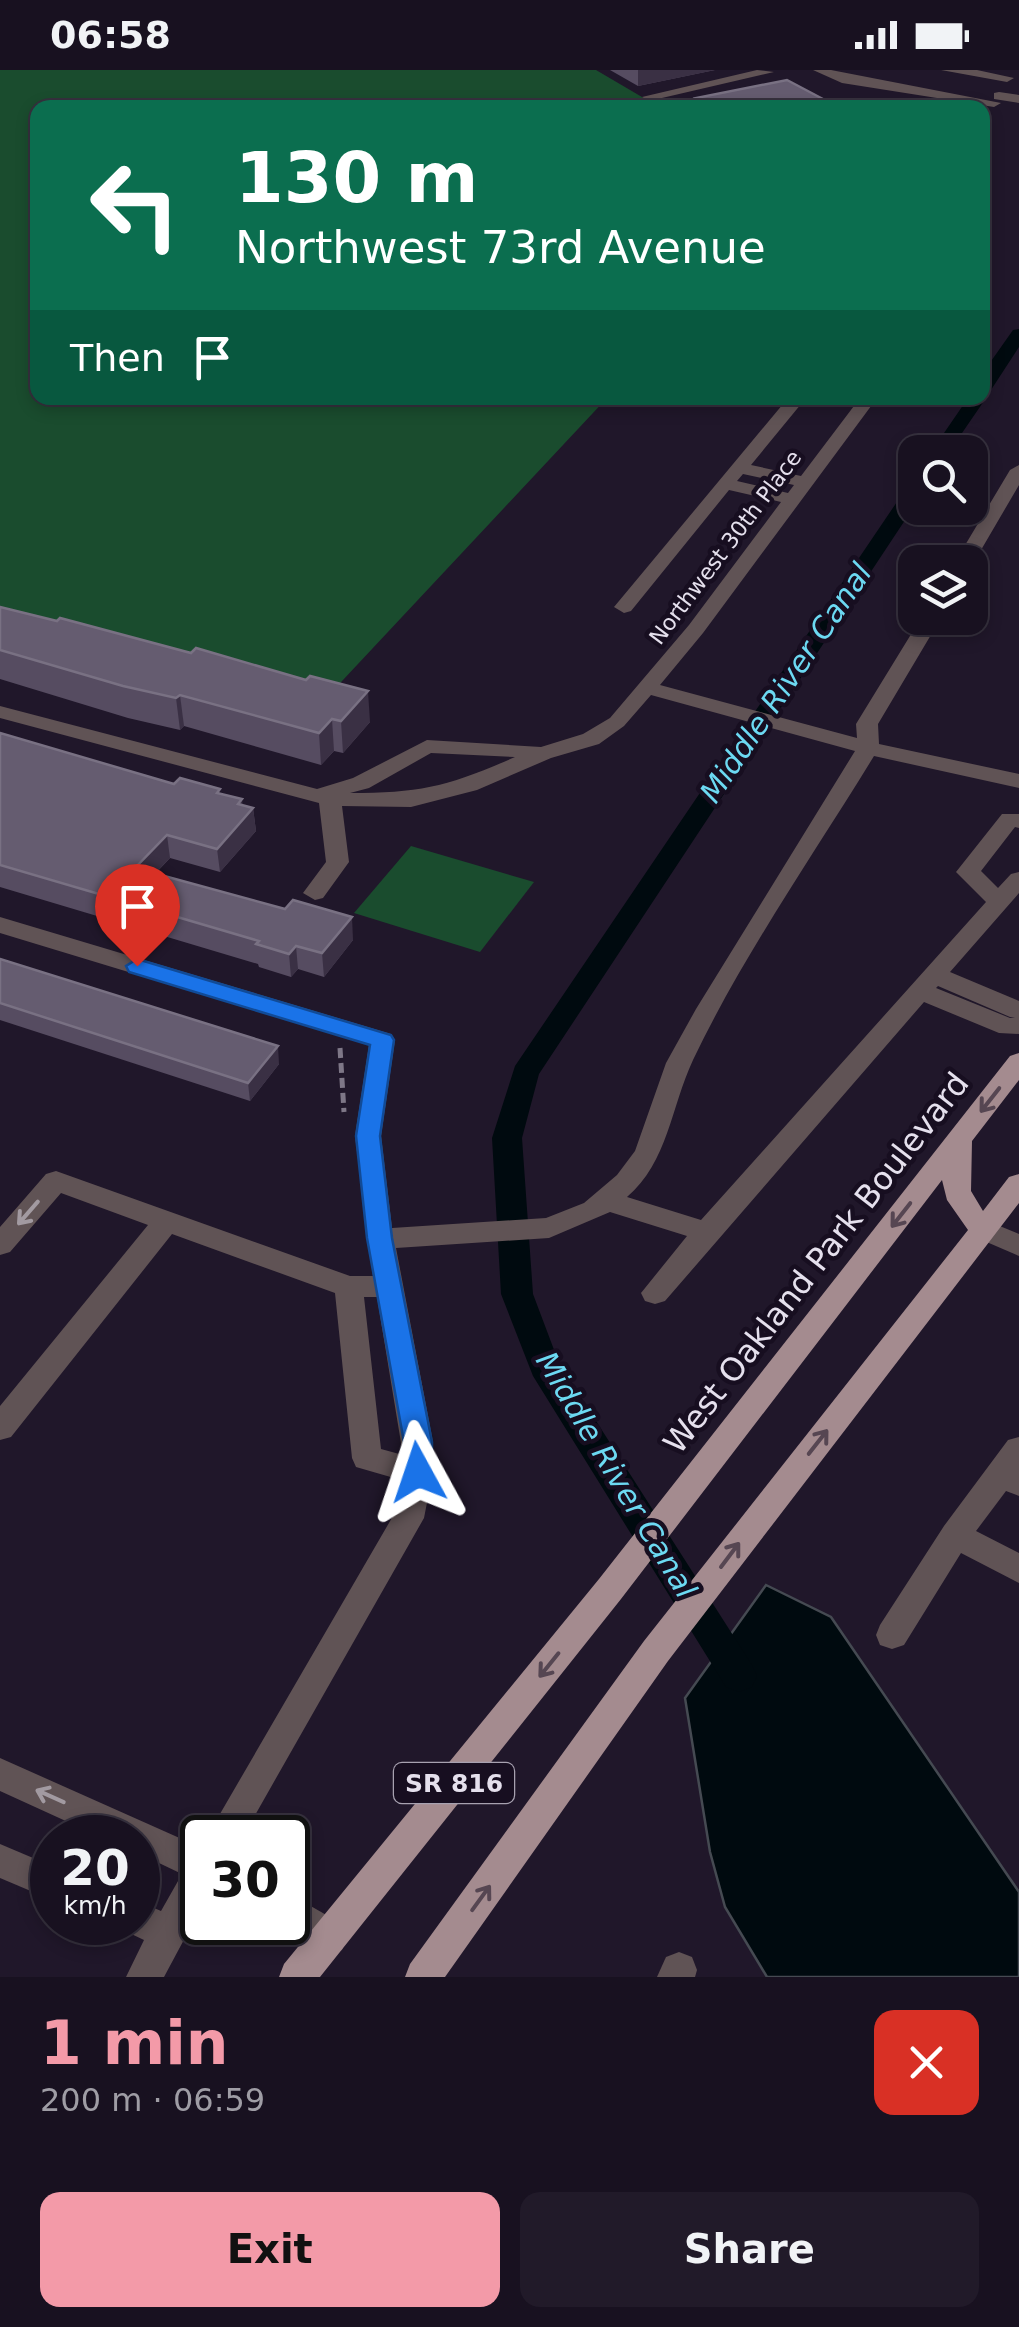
<!DOCTYPE html>
<meta charset="utf-8">
<style>
:root{--surface:#181120;--page:#211a29;--text:#f1f3f6;--muted:#9f9da5;--line:#36313e;--accent:#f39aa8}
body{margin:0;font-family:"DejaVu Sans",sans-serif;background:var(--page);color:var(--text);height:100vh;display:flex;flex-direction:column;font-size:38px;white-space:nowrap}
*{box-sizing:border-box;margin:0}
p{font-size:32px;color:var(--muted)}
.icon{flex:none;width:55px;height:55px;fill:none;stroke:currentColor;stroke-width:2;stroke-linecap:round;stroke-linejoin:round}
.map{position:relative;height:1907px;overflow:hidden}
.details{display:flex;flex-direction:column;background:var(--surface);flex:1}
.details>*{flex:none}
.top-card{position:absolute;left:30px;top:30px;width:960px;height:305px;border-radius:20px;box-shadow:0 5px 15px #0003,0 0 0 2px var(--line);background:#0b6e4f;color:#fff;overflow:hidden}
.controls{position:absolute;left:898px;top:365px;display:grid;gap:20px}
.controls a{display:grid;place-items:center;width:90px;height:90px;border-radius:20px;background:var(--surface);box-shadow:0 5px 15px #0003,0 0 0 2px var(--line);font-size:50px}
.speed{position:absolute;left:30px;top:1745px;display:flex;gap:20px;font-size:50px;font-weight:700;text-align:center}
.speed>*{display:grid;place-content:center;width:130px;height:130px;border-radius:50%;background:var(--surface);box-shadow:0 5px 15px #0003,0 0 0 2px var(--line);line-height:1}
.speed small{font-size:25px;font-weight:400}
.speed .limit{border:5px solid #111;border-radius:15px;background:#fff;color:#111}
.pin{position:absolute;display:grid;place-items:center;width:85px;height:85px;color:#fff;margin:-102px -42px;border-radius:50% 50% 50% 0;rotate:-45deg;box-shadow:0 0 10px #0007}
.pin .icon{rotate:45deg}
.me{position:absolute;width:110px;margin:-55px;rotate:355deg;stroke-linejoin:round;filter:drop-shadow(0 0 8px #0008)}
.turn{display:flex;align-items:center;gap:35px;height:210px;padding:0 40px;font-size:45px}
.turn .icon{width:130px;height:130px;stroke-width:2.5}
.turn b{display:block;font-size:70px;line-height:85px}
.then{display:flex;align-items:center;height:95px;padding:0 40px;background:#0003;gap:20px;font-size:38px}
.round{display:grid;place-items:center;flex:none;width:105px;height:105px;border-radius:20px;background:var(--page)}
.summary{display:flex;align-items:center;justify-content:space-between;height:170px;padding:0 40px}
h1{font-size:60px;font-weight:800;line-height:75px;color:var(--accent)}
.button{display:flex;gap:20px;margin-top:auto;padding:20px 40px}
.button a{flex:1;height:115px;border-radius:20px;background:var(--accent);color:#111;font-size:40px;font-weight:800;line-height:115px;text-align:center}
.button a+a{background:var(--page);color:var(--text)}
.status{display:flex;justify-content:space-between;align-items:center;height:70px;padding:0 50px;background:var(--surface);direction:ltr}
.status svg{height:28px;fill:currentColor}
.map>svg:first-child{display:block}
.green{fill:#1a4c2e}
.water{fill:#000a0f;stroke:#454a52;stroke-width:2.5}
.lines{fill:none;stroke-linecap:round;stroke-linejoin:round}
.canal{fill:#000a0f;fill-rule:evenodd}
.path{stroke:#7e7787;stroke-width:5;stroke-dasharray:10 5;stroke-linecap:butt}
.minor{fill:#605355;fill-rule:evenodd}
.major{fill:#a48b8f;fill-rule:evenodd}
.wall{fill:#564c61}
.shaded-wall{fill:#3a3044}
.building{fill:#655c70;stroke:#797183;stroke-width:2.5}
.oneway{stroke:#564652}
.oneway2{stroke:#a29aa1}
.route{fill:#1a73e8;stroke:#114b97;stroke-width:2.5}
.labels{text-anchor:middle;stroke-width:9;stroke-linejoin:round;paint-order:stroke}
.far-street-label{font-size:22px;fill:#e5e0ed;stroke:#170e20}
.shield{fill:#170e20;stroke:#a7a1b0;stroke-width:2.5}
.shield-label{font-size:25px;font-weight:bold;fill:#e5e0ed}
.water-label{font-size:30px;font-style:italic;fill:#6cd9f2;stroke:#170e20}
.near-street-label{font-size:32px;fill:#e5e0ed;stroke:#170e20}
</style>
<div class="status"><b>06:58</b><svg viewBox="0 0 49 12"><path d="M0 12V9h3v3zM5 12V6h3v6zM10 12V3h3v9zM15 12V0h3v12zM26 1h20v11H26zM47 4h2v5h-2z"/></svg></div>
<div class="map">
<svg width="1019" height="1907" viewBox="0 0 1019 1907">
<rect width="100%" height="100%" fill="#20172a"/>
<!-- green -->
<g class="green">
<polygon points="0,0 596,0 659,37 38,38 38,328 607,328 328,626 0,543"/>
<polygon points="411,776 534,812 480,882 354,843"/>
</g>
<!-- water -->
<polygon class="water" points="766,1515 831,1547 1019,1822 1019,1907 767,1907 725,1837 710,1782 685,1628"/>
<g class="lines">
<!-- canal -->
<g class="canal">
<polygon points="1019,259 1019,277 989,323 984,324 986,328 949,382 931,382 968,328 982,328 982,304 1013,260"/>
<polygon points="915,414 915,435 539,1004 522,1068 533,1224 559,1293 752,1595 757,1606 752,1617 739,1622 726,1617 533,1306 501,1224 492,1068 515,996 905,420"/>
</g>
<!-- path -->
<polyline class="path" points="340,978 344,1042"/>
<!-- minor -->
<g class="minor">
<polygon points="757,0 774,2 649,31 642,27"/>
<polygon points="813,0 831,0 1001,33 994,37 842,13"/>
<polygon points="941,0 977,0 1014,8 1007,12"/>
<polygon points="999,22 1019,25 1019,33 994,29 994,23"/>
<path d="M788 328H806L751 395 801 406 860 328H877L703 563 660 615 857 668 856 654 921 548H941L878 654 879 674 1019 704V718L874 686C814 784 742 887 693 990 671 1037 668 1092 627 1127L701 1150 986 832 956 802 1002 744H1019V758L1015 757 981 801 998 818 1011 804 1019 802V823L950 902 1019 931V964L999 963 924 932 665 1231 655 1234 645 1231 641 1223 687 1166 610 1142 549 1168 396 1178 433 1372V1402L424 1448 242 1768H206L393 1446 401 1410 356 1397 352 1388 335 1223 172 1164 11 1367 0 1370V1336L148 1155 61 1123 10 1182 0 1185V1157L46 1104 56 1101 350 1206H373L355 1066 369 975 0 863V847L391 964 395 970 381 1066 392 1158 546 1148 584 1133 617 1105 635 1081 666 993 696 939 855 681 651 625 624 656 599 674 551 688 477 720 411 737 342 736 349 792 323 828 315 830 303 823 326 792 319 733 0 648V636L317 719 353 708 427 670 541 677 583 664 610 648 689 555 781 432 729 420 631 541 624 543 614 537ZM743 404 794 415 788 423 737 411ZM431 683 515 687C449 716 422 723 350 723L369 718ZM938 916 1010 947 1015 948H1010L936 918ZM364 1227H377L403 1385 381 1379Z"/>
<polygon points="1019,395 1019,415 974,492 970,496 970,492 955,492 1010,400"/>
<polygon points="985,1150 1019,1164 1019,1186 975,1167 971,1160 975,1153"/>
<polygon points="1019,1367 1019,1426 1006,1421 976,1461 1019,1483 1019,1513 961,1483 904,1575 892,1579 880,1575 876,1565 880,1555 944,1456 1008,1370"/>
<polygon points="0,1688 202,1778 202,1836 164,1907 126,1907 144,1870 125,1861 121,1852 138,1852 138,1831 161,1841 182,1804 138,1783 138,1768 103,1768 0,1721"/>
<polygon points="0,1774 52,1796 52,1830 0,1808"/>
<polygon points="288,1823 342,1854 347,1867 342,1880 329,1885 275,1852 288,1852"/>
<polygon points="679,1882 692,1887 697,1900 695,1907 657,1907 666,1887"/>
</g>
<!-- major -->
<polygon class="major" points="1019,983 1019,1010 972,1071 971,1121 983,1141 1009,1107 1019,1104 1019,1133 668,1591 445,1907 405,1907 410,1894 644,1571 968,1160 947,1130 942,1110 621,1529 320,1907 279,1907 284,1894 599,1509 1010,986"/>
</g>
<!-- wall -->
<g class="wall">
<polygon points="610,0 715,0 638,16"/>
<polygon points="696,28 840,38 696,38"/>
<polygon points="0,537 370,652 343,683 334,681 321,695 184,656 180,660 128,648 0,609"/>
<polygon points="0,663 174,714 242,729 242,735 253,738 256,761 220,802 170,788 155,804 353,870 324,907 298,899 291,907 259,897 258,894 0,817"/>
<polygon points="0,889 279,994 250,1031 0,950"/>
</g>
<!-- shaded-wall -->
<g class="shaded-wall">
<polygon points="638,0 715,0 638,16"/>
<polygon points="368,621 370,652 343,683 341,651"/>
<polygon points="180,625 184,656 180,660 176,628"/>
<polygon points="332,649 334,681 321,695 319,663"/>
<polygon points="242,729 244,749 253,738 256,761 220,802 217,779 238,734"/>
<polygon points="167,765 170,788 138,821 135,798"/>
<polygon points="352,847 353,870 324,907 322,883"/>
<polygon points="296,876 298,899 291,907 289,884"/>
<polygon points="278,976 279,994 250,1031 248,1013"/>
</g>
<!-- building -->
<g class="building">
<polygon points="787,10 840,38 713,38 696,28"/>
<polygon points="0,537 57,551 60,548 191,583 196,578 306,610 310,606 368,621 341,651 332,649 319,663 180,625 176,628 123,616 0,580"/>
<polygon points="0,663 174,714 180,708 220,719 217,723 242,729 238,734 253,738 217,779 167,765 135,798 285,839 293,830 352,847 322,883 296,876 289,884 256,874 259,871 0,795"/>
<polygon points="0,889 278,976 248,1013 0,933"/>
</g>
<!-- one-way arrows -->
<defs><path id="oneway-shaft" d="M-6 0H5M1.5-3L5.5 0L1.5 3" fill="none" stroke-width="1.6" stroke-linecap="round" stroke-linejoin="round" transform="scale(2.5)"/></defs>
<g class="oneway">
<use href="#oneway-shaft" transform="translate(990 1030) rotate(128)"/>
<use href="#oneway-shaft" transform="translate(901 1145) rotate(128)"/>
<use href="#oneway-shaft" transform="translate(818 1372) rotate(-52)"/>
<use href="#oneway-shaft" transform="translate(730 1485) rotate(-53)"/>
<use href="#oneway-shaft" transform="translate(549 1595) rotate(129)"/>
<use href="#oneway-shaft" transform="translate(481 1828) rotate(-54)"/>
</g>
<g class="oneway2">
<use href="#oneway-shaft" transform="translate(28 1143) rotate(131)"/>
<use href="#oneway-shaft" transform="translate(50 1726) rotate(-156)"/>
</g>
<!-- route -->
<polygon class="route" points="137,889 391,965 394,970 380,1066 392,1168 432,1372 432,1402 428,1410 418,1414 408,1410 404,1402 404,1372 367,1168 356,1066 370,975 129,902 126,896"/>
<g class="labels">
<!-- far-street labels -->
<g class="far-street-label">
<text transform="translate(725 477) rotate(-53)" y="8">Northwest 30th Place</text>
</g>
<!-- shield labels -->
<rect class="shield" x="394" y="1693" width="120" height="40" rx="8"/>
<g class="shield-label">
<text x="454" y="1722">SR 816</text>
</g>
<!-- water labels -->
<g class="water-label">
<text transform="translate(786 613) rotate(-56)" y="10">Middle River Canal</text>
<text transform="translate(616 1405) rotate(59)" y="10">Middle River Canal</text>
</g>
<!-- near-street labels -->
<g class="near-street-label">
<text transform="translate(816 1193) rotate(-52)" y="11">West Oakland Park Boulevard</text>
</g>
</g>
</svg>
<div class="controls">
<a><svg class="icon" aria-label="search" viewBox="0 0 24 24"><circle cx="10" cy="10" r="6"/><path d="M15 15l6 6"/></svg></a>
<a><svg class="icon" aria-label="layers" viewBox="0 0 24 24"><path d="M12 4l9 5-9 5-9-5zM3 14l9 5 9-5"/></svg></a>
</div>
<div class="speed"><div>20<small>km/h</small></div><div class="limit">30</div></div>
<div class="pin" style="left:137px;top:896px;background:#d93025"><svg class="icon" aria-label="arrive" viewBox="0 0 24 24"><path d="M6 21V4h12l-3 4 3 4H6"/></svg></div>
<svg class="me" style="left:418px;top:1402px" viewBox="-20 -20 40 40"><path d="M0-17L14 15 0 8-14 15z" fill="#1a73e8" stroke="#fff" stroke-width="4"/></svg>
<div class="top-card">
<div class="turn"><svg class="icon" aria-label="left" viewBox="0 0 24 24"><path d="M17 20v-9H6M10 6l-5 5 5 5"/></svg><div><b>130 m</b>Northwest 73rd Avenue</div></div>
<div class="then">Then<svg class="icon" aria-label="arrive" viewBox="0 0 24 24"><path d="M6 21V4h12l-3 4 3 4H6"/></svg></div>
</div>
</div>
<section class="details">
<div class="summary"><div><h1>1 min</h1><p>200 m · 06:59</p></div><a class="round" style="background:#d93025;color:#fff"><svg class="icon" aria-label="close" viewBox="0 0 24 24"><path d="M6 6l12 12M18 6L6 18"/></svg></a></div>
<div class="button"><a>Exit</a><a>Share</a></div>
</section>
